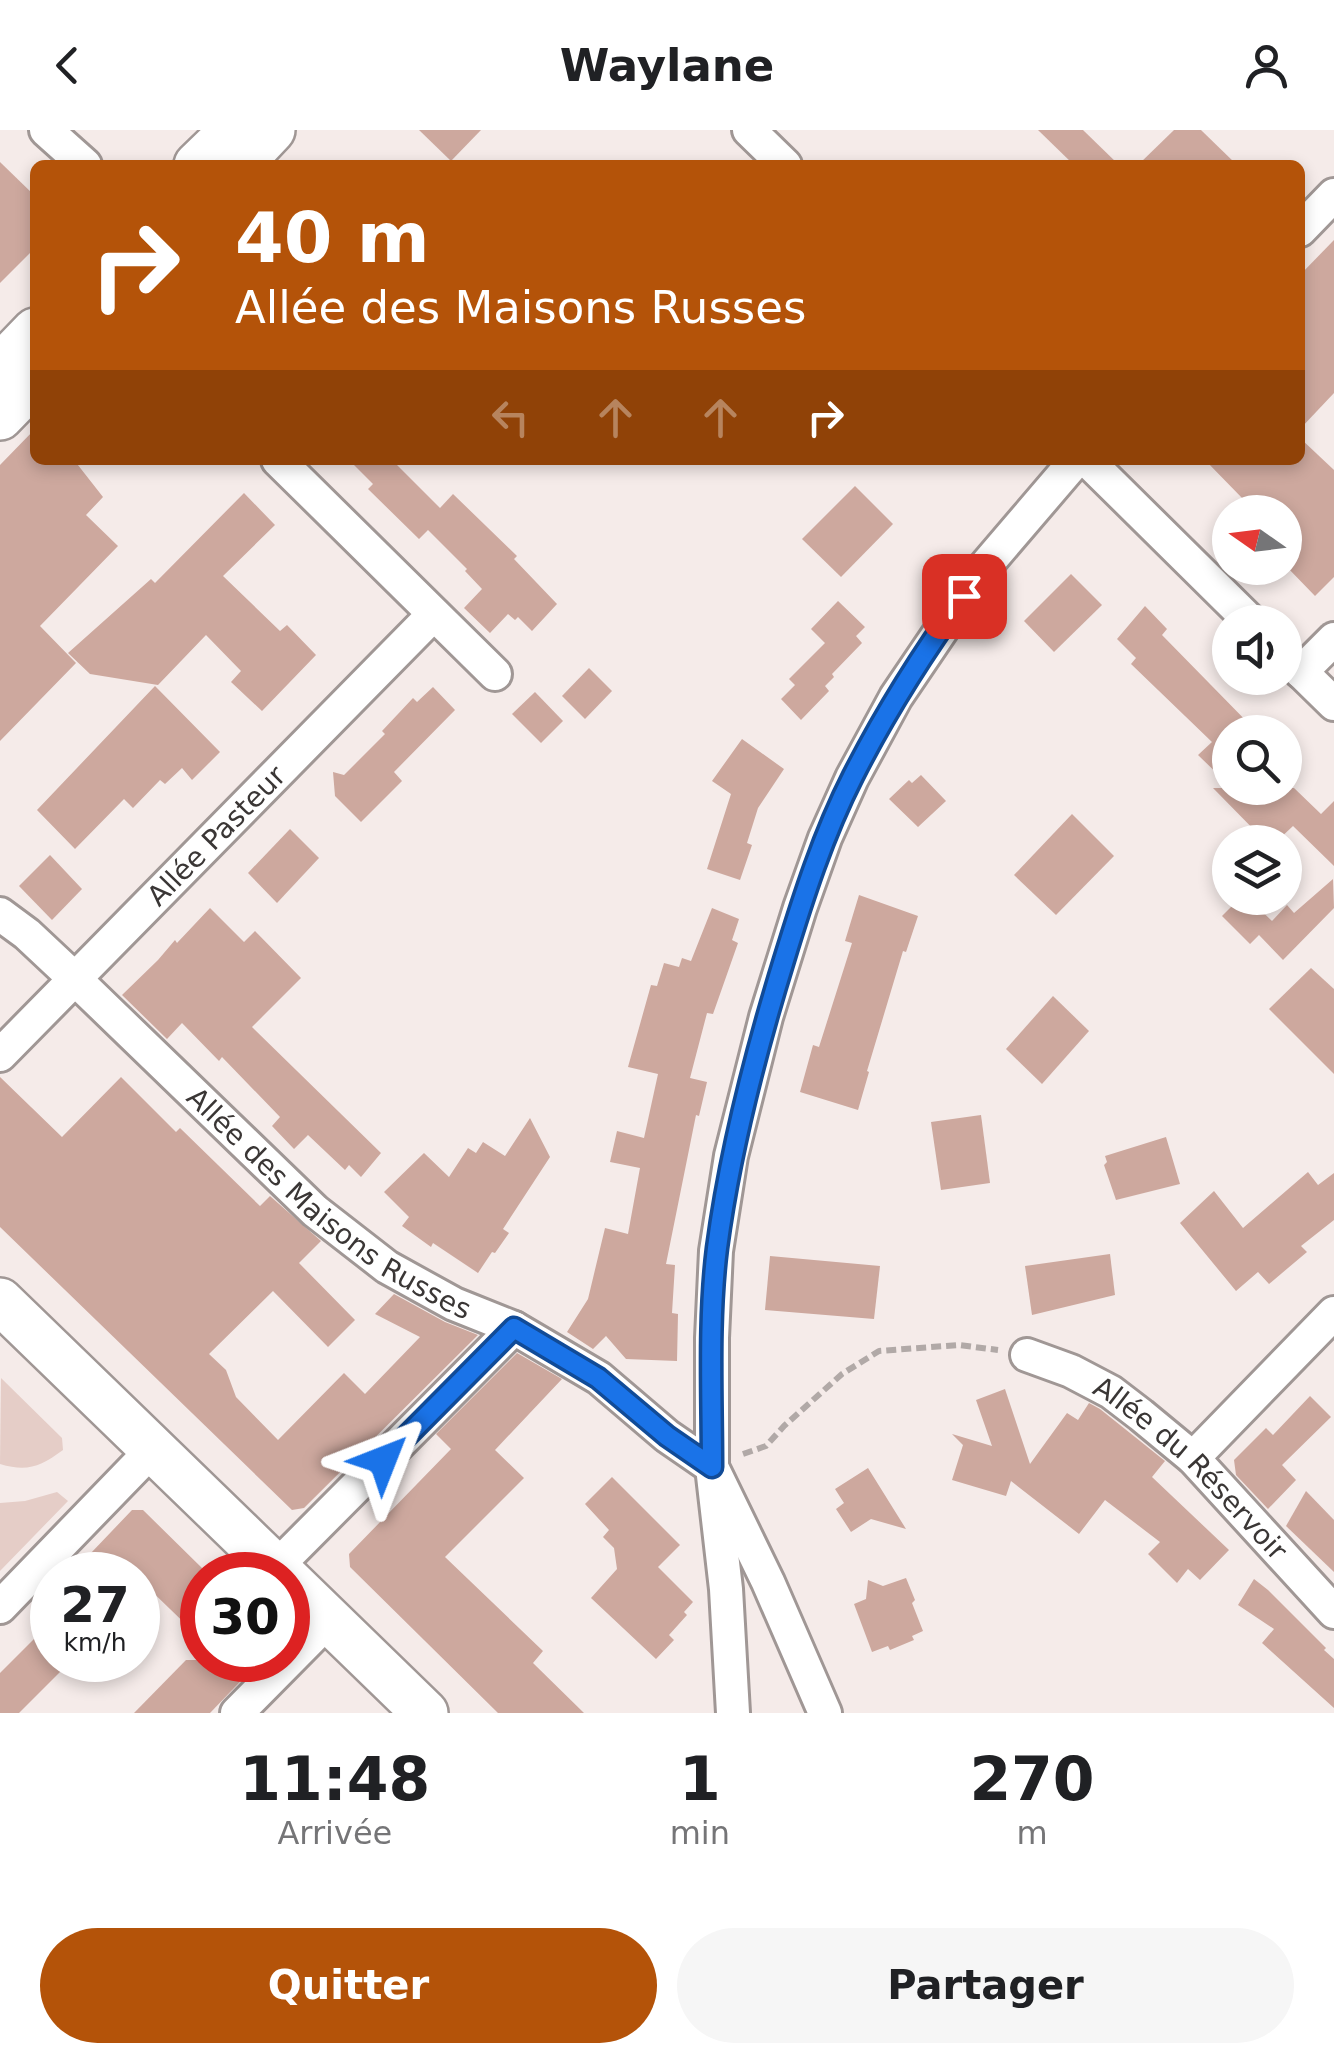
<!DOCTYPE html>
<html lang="fr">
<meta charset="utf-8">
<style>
:root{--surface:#fff;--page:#f6f6f6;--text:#202124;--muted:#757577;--accent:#b45309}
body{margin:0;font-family:"DejaVu Sans",sans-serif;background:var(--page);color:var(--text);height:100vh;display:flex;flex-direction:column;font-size:38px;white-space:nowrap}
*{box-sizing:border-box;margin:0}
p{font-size:32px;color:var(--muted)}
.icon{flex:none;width:55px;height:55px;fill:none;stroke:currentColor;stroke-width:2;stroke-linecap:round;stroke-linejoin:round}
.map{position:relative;height:1583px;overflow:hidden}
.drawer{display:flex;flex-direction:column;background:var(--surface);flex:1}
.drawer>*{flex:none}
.guide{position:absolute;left:30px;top:30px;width:1275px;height:305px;border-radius:15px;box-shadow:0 5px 15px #0003;background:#b45309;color:#fff;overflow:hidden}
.needle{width:65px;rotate:284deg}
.controls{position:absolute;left:1212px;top:365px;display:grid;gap:20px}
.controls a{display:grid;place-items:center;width:90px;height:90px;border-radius:50%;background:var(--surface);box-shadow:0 5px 15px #0003;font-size:50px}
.speed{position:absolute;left:30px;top:1422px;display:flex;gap:20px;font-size:50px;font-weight:700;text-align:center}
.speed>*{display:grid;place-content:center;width:130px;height:130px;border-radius:50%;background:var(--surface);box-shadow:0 5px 15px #0003;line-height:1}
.speed small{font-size:25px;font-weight:400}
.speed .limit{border:15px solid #d22;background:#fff;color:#111}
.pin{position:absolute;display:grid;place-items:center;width:85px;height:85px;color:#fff;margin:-42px;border-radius:20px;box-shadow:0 5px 15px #0006}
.me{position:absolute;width:110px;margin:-55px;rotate:45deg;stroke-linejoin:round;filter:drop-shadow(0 0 8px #0008)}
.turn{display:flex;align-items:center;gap:35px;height:210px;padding:0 40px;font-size:45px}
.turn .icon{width:130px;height:130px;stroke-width:2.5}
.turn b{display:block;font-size:70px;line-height:85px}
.lanes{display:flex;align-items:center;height:95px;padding:0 40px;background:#0003;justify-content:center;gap:50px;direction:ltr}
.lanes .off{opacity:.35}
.eta{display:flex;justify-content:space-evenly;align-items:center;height:170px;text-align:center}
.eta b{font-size:60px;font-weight:700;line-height:70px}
.button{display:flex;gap:20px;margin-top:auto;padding:20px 40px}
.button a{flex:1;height:115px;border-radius:60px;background:var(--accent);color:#fff;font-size:40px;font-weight:700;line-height:115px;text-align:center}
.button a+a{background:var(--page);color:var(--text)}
header{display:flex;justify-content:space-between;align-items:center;height:130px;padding:0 40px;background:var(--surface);font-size:45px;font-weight:700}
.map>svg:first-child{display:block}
.green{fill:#e5cdc7}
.building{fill:#cda89e}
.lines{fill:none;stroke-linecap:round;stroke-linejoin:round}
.minor-casing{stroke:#a09795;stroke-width:38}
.secondary-casing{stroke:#a09795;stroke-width:50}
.path{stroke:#b1a9a7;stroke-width:6;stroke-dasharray:10 5;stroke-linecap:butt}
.minor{stroke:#fff;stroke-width:32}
.secondary{stroke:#fff;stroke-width:45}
.route-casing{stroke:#114b97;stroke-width:25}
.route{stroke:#1a73e8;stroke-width:18}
.labels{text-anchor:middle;stroke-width:10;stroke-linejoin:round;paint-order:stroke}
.street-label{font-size:28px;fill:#3a3635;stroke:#fff}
</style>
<header><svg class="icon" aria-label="back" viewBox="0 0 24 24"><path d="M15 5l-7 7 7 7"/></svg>Waylane<svg class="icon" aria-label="person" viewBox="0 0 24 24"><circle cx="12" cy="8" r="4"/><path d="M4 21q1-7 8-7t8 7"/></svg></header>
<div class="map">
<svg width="1334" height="1583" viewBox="0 0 1334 1583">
<rect width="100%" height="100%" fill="#f5ebe9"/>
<!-- green -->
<g class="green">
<path d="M1 1248 62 1308 63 1320C40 1337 27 1342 0 1334Z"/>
<polygon points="57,1362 68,1371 0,1441 0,1373 25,1371"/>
</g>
<!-- building -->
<g class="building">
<polygon points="419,0 481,0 451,31"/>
<polygon points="1038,0 1083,0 1119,35 1074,35"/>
<polygon points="1174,0 1201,0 1237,35 1138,35"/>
<polygon points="0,32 35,66 35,118 0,153"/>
<polygon points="1334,110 1334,263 1300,299 1300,145"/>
<polygon points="35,299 35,330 74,330 103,367 86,385 118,416 40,496 76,533 0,611 0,335"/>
<polygon points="1300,308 1334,340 1334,447 1315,466 1285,435 1285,382 1229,382 1243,369 1205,330 1300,330"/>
<polygon points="349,330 392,330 440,378 453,364 517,426 514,429 557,474 532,501 518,487 515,490 508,484 490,503 464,478 482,459 465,441 467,439 428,400 419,409 368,359 373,354"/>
<polygon points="855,356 893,394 841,447 802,409"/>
<polygon points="244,363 275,395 223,446 280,501 287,495 316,525 262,581 231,552 241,541 206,505 158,555 90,544 68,523 151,449 155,453"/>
<polygon points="1071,444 1102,475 1054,522 1024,491"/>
<polygon points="838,471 865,497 856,506 862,513 832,544 834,547 825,556 829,561 801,590 781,569 795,555 789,549 825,513 811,499"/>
<polygon points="1145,476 1167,499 1162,505 1257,602 1230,602 1230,656 1198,625 1212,612 1131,534 1136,528 1117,509"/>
<polygon points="589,538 612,561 585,589 562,566"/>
<polygon points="155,556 220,622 192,650 182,638 165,654 160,650 133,678 124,669 75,719 37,680"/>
<polygon points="433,557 455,580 394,642 402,651 361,692 335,666 333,642 344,645 385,604 382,601 413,568 417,572"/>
<polygon points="535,562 563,591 541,613 512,584"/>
<polygon points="742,609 784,639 758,678 747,713 752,715 740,750 707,739 731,664 712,651"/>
<polygon points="921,645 946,671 918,697 889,669 909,650 912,653"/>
<polygon points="1213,658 1294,658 1321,684 1334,671 1334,736 1293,696 1276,712 1266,712"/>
<polygon points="1072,684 1114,726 1056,785 1014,745"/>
<polygon points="290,699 319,728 277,773 248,743"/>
<polygon points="50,725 82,759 52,790 19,756"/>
<polygon points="1333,749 1334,778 1283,830 1259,805 1250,814 1222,786 1240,768 1248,768 1272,791 1287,775 1294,783"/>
<polygon points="859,765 918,786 906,822 903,821 867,941 869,942 858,980 800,962 813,915 819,917 852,813 845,811"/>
<polygon points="210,778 244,812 255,801 301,848 252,897 381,1023 361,1047 349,1035 345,1040 308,1005 294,1019 272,996 280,987 222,927 219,931 182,893 167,909 122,865 158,830 175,810 177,813"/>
<polygon points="712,778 739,789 732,810 738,813 713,884 707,883 690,948 707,952 699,986 696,985 666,1134 675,1135 672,1183 678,1184 677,1231 626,1229 606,1206 593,1219 567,1202 588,1169 605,1098 628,1104 640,1038 610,1032 617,1001 644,1008 658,944 628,937 651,855 657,856 664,833 679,837 682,828 691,831"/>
<polygon points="1311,838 1334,859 1334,944 1269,879"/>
<polygon points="1053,866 1089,901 1042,954 1006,919"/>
<polygon points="0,947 62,1007 121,947 176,1002 180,998 260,1076 270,1066 321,1111 299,1133 355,1190 328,1217 273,1161 209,1224 226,1240 236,1267 278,1310 344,1243 365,1264 420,1207 375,1184 394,1164 445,1192 478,1205 304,1378 292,1380 0,1097"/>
<polygon points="981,985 990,1053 941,1060 931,992"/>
<polygon points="530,988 550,1027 503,1099 509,1103 495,1123 492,1122 478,1143 433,1113 431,1117 402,1096 409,1087 384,1062 424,1023 449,1047 468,1018 476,1023 483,1012 505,1026"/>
<polygon points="1166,1007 1180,1054 1116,1070 1104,1035 1107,1032 1105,1026"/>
<polygon points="1308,1042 1318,1055 1334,1043 1334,1090 1301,1116 1307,1122 1269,1154 1258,1142 1236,1161 1180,1093 1214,1061 1243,1098"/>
<polygon points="1110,1124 1115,1165 1032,1185 1025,1136"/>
<polygon points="770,1126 880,1136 874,1189 765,1180"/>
<polygon points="517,1223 562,1249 495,1320 524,1348 445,1427 543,1521 533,1533 584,1583 498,1583 350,1437 349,1424 451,1319 436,1304"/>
<polygon points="1005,1259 1030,1334 1067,1283 1078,1290 1089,1273 1100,1279 1165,1331 1152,1347 1229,1420 1200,1450 1188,1439 1177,1453 1148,1424 1160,1412 1105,1370 1079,1404 1011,1351 1006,1366 952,1350 963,1315 952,1304 992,1316 976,1270"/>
<polygon points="1310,1266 1331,1287 1282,1335 1296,1350 1268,1379 1236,1345 1234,1330 1266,1298 1273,1305"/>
<polygon points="868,1338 906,1399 871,1389 851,1402 836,1379 844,1373 835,1359"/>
<polygon points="612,1347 680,1415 658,1437 693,1472 684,1482 687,1485 669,1505 674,1510 656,1529 591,1468 617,1439 614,1418 603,1407 609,1400 585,1374"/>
<polygon points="1306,1361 1334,1390 1334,1442 1286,1396"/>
<polygon points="132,1380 143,1380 202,1438 202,1510 138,1448 138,1445 70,1445"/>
<polygon points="906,1448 915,1470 912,1473 923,1501 912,1506 914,1510 890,1520 888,1516 872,1522 854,1474 866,1469 868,1450 883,1456"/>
<polygon points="1254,1449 1268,1460 1326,1518 1324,1520 1334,1529 1334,1578 1262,1513 1274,1499 1238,1475"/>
<polygon points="52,1491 52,1530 72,1530 19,1583 0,1583 0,1543"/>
<polygon points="186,1530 261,1530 210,1583 134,1583"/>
</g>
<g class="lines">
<!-- minor casing -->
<g class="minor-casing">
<g id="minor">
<polyline points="46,0 85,35"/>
<polyline points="749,0 785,35"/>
<polyline points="1300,100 1334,65"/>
<polyline points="278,330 495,544"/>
<polyline points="1087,330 1251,492"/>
<polyline points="1285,526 1334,574"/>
<polyline points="1301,542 1334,509"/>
<path id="s1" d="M0 784 27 804 75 849 315 1081 387 1137 454 1174 514 1198 599 1248 667 1306 712 1337 768 1452 825 1583"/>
<path id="s2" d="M0 925 433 485"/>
<path id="s3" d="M1027 1225 1071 1241 1111 1262 1141 1285 1193 1328 1334 1482"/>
<polyline points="1193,1328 1334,1183"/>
<polyline points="275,1438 514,1198"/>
<polyline points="0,1477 153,1319"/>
<polyline points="237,1583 329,1490"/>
<polyline points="733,1583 726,1459 712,1337 712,1208 716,1121 731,1026 766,887 800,778 825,708 852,648 896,567 982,440 1076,330"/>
</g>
</g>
<!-- secondary casing -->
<g class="secondary-casing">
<g id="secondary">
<polyline points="197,35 233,0"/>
<polyline points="239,35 272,0"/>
<polyline points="0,237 35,201"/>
<polyline points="0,287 35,251"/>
<polyline points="0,1171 283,1445"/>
<polyline points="288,1450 425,1583"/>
</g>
</g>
<!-- path -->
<polyline class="path" points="743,1324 766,1316 784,1296 842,1244 879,1221 959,1215 998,1220"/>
<!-- minor -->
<use href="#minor" class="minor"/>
<!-- secondary -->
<use href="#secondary" class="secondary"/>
</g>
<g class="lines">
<!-- route casing -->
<g class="route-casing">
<path id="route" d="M383 1330 514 1198 598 1248 667 1306 712 1337C712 1265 708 1190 717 1118 730 1020 755 924 784 830 803 768 823 705 853 646 885 583 923 523 964 466"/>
</g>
<!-- route -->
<use href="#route" class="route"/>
</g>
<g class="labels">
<!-- street labels -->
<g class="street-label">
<text dy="10" stroke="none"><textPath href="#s2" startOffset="308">Allée Pasteur</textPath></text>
<text dy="10" stroke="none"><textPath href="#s1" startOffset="440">Allée des Maisons Russes</textPath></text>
<text dy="10" stroke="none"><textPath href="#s3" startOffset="202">Allée du Réservoir</textPath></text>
</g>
</g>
</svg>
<div class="controls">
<a><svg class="needle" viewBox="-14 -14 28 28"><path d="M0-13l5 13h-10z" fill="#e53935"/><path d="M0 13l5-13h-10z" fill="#757577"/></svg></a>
<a><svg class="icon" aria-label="sound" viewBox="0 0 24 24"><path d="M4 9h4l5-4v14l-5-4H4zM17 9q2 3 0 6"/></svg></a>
<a><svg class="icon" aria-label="search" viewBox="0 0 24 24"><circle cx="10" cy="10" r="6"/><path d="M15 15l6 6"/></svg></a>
<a><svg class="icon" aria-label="layers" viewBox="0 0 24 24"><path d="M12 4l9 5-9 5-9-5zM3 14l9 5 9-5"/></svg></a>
</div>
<div class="speed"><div>27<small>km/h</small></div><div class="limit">30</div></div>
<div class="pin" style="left:964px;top:466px;background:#d93025"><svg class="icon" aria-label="arrive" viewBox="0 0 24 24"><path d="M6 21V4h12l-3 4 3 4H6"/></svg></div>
<svg class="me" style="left:383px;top:1330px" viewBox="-20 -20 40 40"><path d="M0-17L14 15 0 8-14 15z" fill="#1a73e8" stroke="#fff" stroke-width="4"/></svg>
<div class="guide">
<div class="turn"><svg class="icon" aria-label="right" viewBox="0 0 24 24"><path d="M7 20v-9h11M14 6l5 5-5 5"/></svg><div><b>40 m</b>Allée des Maisons Russes</div></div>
<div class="lanes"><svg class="icon off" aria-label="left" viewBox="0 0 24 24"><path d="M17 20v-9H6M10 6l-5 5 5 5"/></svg><svg class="icon off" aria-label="ahead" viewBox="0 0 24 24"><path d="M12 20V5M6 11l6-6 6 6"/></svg><svg class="icon off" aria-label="ahead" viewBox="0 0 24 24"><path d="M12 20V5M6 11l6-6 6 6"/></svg><svg class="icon" aria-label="right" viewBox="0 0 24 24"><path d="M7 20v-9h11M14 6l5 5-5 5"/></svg></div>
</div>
</div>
<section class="drawer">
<div class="eta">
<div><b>11:48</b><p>Arrivée</p></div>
<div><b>1</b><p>min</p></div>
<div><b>270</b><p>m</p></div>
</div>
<div class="button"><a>Quitter</a><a>Partager</a></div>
</section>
